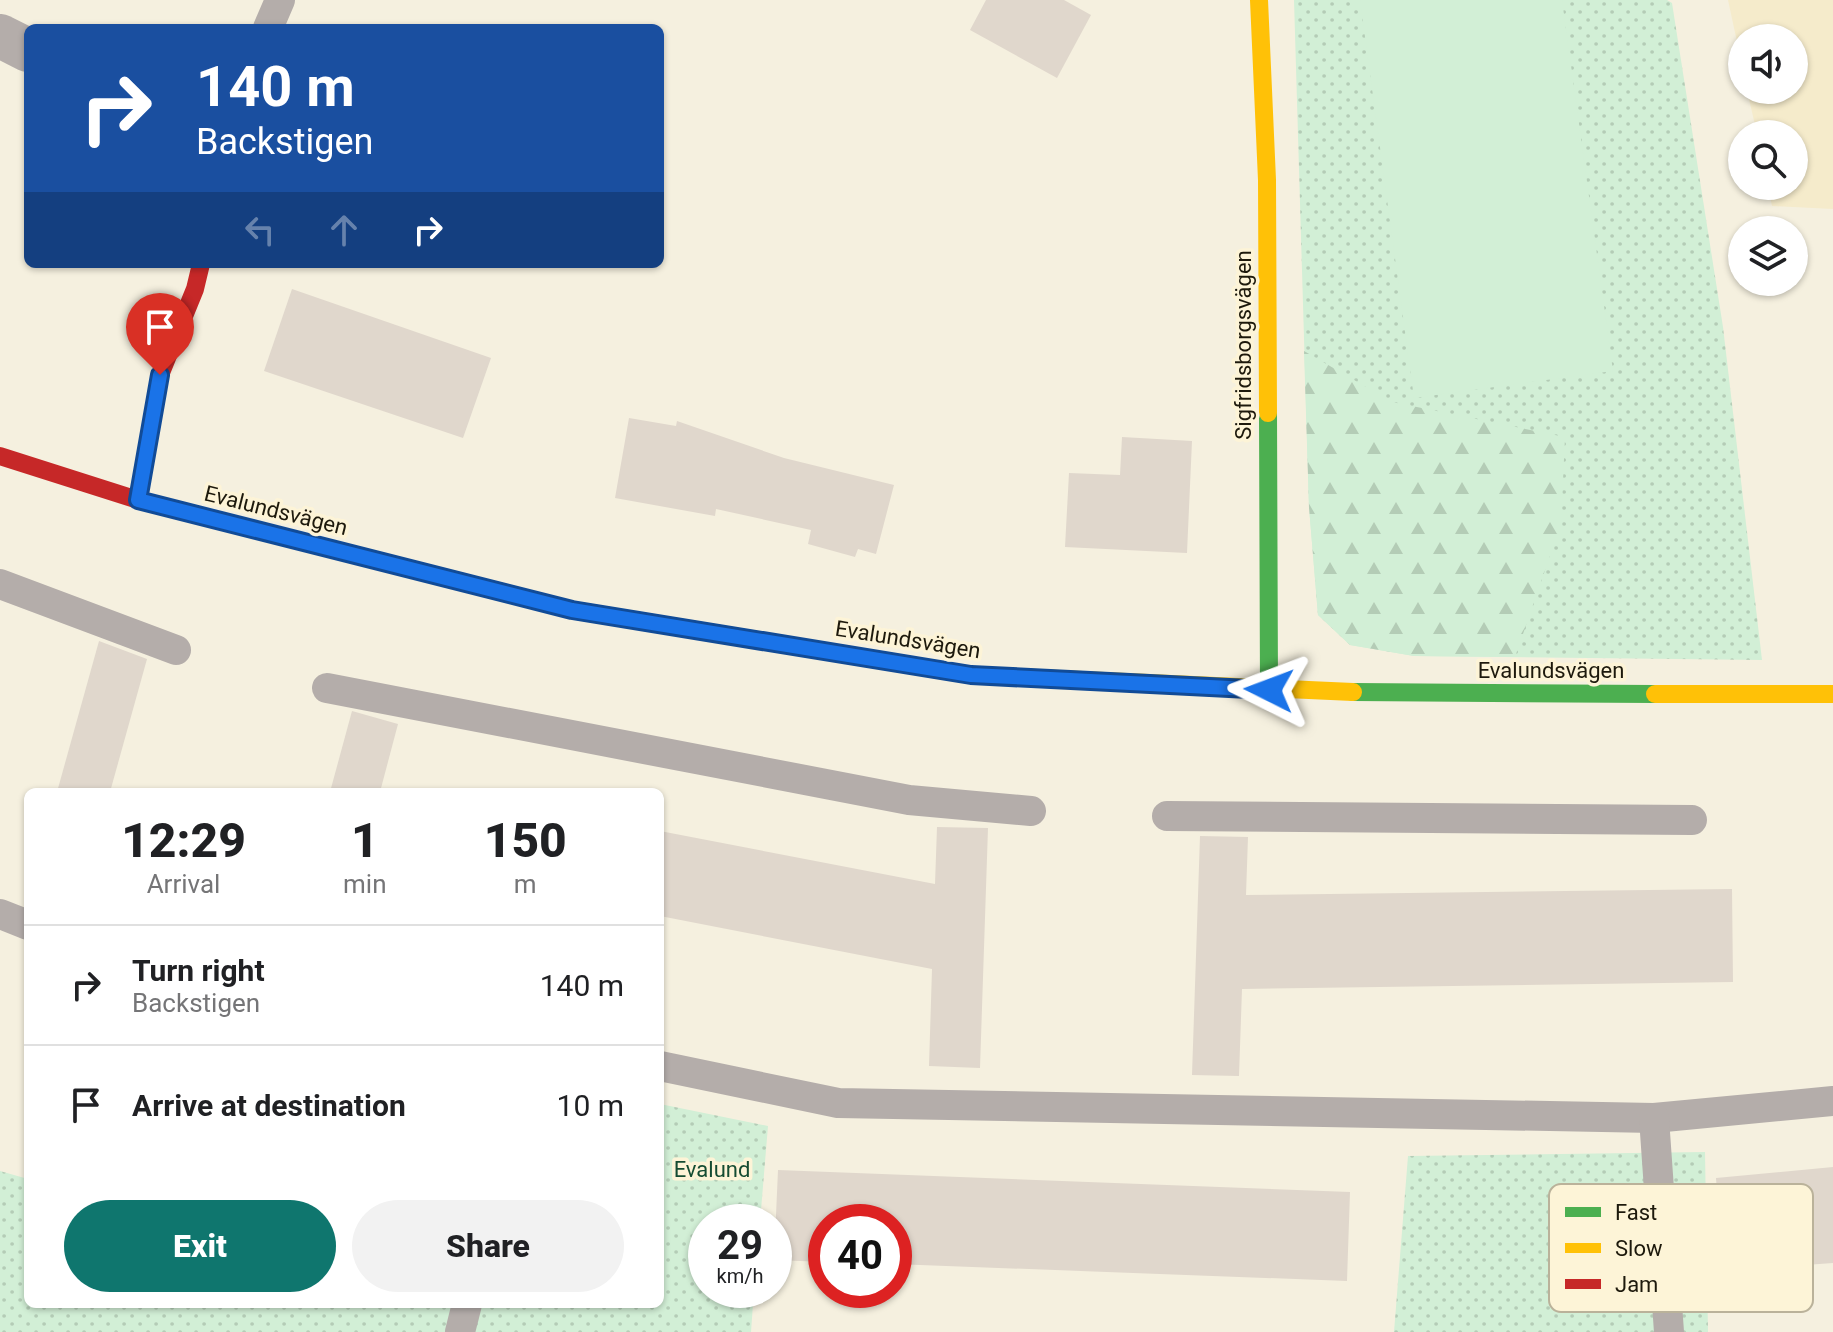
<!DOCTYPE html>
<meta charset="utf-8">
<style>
:root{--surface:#fff;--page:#f2f2f2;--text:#202124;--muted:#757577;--line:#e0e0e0;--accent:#0f766e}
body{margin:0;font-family:Roboto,sans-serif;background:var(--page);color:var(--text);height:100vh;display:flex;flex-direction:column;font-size:30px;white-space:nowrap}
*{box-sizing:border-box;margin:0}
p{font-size:26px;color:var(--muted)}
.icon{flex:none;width:44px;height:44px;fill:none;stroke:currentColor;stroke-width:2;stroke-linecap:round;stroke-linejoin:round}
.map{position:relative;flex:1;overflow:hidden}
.side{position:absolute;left:24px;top:788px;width:640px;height:520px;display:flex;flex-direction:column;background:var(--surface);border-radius:12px;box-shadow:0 2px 6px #0004}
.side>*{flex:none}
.hud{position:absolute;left:24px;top:24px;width:640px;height:244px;border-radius:12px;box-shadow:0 2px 6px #0004;background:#1a4fa0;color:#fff;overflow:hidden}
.buttons{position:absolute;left:1728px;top:24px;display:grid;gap:16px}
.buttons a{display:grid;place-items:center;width:80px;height:80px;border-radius:50%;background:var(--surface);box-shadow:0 2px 6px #0004;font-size:40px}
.speed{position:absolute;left:688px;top:1204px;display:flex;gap:16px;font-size:40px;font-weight:700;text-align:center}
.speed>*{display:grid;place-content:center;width:104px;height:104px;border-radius:50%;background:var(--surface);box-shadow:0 2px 6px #0004;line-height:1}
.speed small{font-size:20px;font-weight:400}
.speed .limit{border:12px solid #d22;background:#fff;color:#111}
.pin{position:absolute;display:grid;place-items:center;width:68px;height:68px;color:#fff;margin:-82px -34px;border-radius:50% 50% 50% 0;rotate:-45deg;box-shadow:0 0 8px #0007}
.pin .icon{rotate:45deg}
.me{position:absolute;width:88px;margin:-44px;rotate:273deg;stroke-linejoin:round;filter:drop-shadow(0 0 6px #0008)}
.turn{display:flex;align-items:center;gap:28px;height:168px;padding:0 40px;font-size:36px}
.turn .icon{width:104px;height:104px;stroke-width:2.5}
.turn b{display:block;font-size:56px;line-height:68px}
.lanes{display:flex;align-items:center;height:76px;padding:0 40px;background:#0003;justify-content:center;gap:40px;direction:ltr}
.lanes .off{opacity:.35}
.eta{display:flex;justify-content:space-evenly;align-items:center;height:136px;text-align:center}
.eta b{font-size:48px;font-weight:800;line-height:56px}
.button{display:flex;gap:16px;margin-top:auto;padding:16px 40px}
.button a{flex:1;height:92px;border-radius:48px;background:var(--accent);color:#fff;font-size:32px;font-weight:800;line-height:92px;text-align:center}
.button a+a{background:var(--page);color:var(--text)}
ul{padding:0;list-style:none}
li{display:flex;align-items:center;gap:24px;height:120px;padding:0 40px;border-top:2px solid var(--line)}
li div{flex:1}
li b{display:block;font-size:30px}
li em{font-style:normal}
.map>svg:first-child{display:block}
.built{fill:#f5ebcb}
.green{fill:url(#green-dots)}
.forest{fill:url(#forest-firs)}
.pitch{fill:#d2efd6}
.building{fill:#e0d7cc}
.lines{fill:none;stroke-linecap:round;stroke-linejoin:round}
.lane{stroke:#b4adaa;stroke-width:30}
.street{stroke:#b4adaa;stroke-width:44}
.fast{stroke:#4caf50;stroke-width:18}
.slow{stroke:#ffc107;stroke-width:18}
.jam{stroke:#c62828;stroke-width:18}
.route-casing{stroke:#114b97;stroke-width:20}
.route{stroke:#1a73e8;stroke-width:14}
.labels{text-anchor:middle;stroke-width:7;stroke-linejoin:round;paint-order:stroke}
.street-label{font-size:22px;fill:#1d190c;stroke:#fdf4d7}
.park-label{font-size:22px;fill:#154c32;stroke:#fdf4d7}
.key{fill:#fdf4d7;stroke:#bab29a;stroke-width:2}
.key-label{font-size:22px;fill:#1d190c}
</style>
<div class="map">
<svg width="1833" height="1332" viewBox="0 0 1833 1332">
<defs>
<pattern id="green-dots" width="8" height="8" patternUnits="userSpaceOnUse" patternTransform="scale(2)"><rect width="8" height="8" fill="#d2efd6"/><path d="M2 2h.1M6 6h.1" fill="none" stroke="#b4ccb6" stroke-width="1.8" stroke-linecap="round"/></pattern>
<pattern id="forest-firs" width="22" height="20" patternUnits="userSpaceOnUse" patternTransform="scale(2)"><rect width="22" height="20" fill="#d2efd6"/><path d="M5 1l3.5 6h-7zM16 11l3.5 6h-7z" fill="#b4ccb6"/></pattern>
</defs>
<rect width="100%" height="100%" fill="#f5f0df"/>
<!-- built -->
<polygon class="built" points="1728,0 1833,0 1833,209 1772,206 1768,186 1794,186 1794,134 1757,134 1747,90 1794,90 1794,38 1742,38 1742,65"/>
<!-- green -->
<g class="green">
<polygon points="1294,0 1667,0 1672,3 1723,327 1762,660 1414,656 1350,645 1318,615 1309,507"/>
<polygon points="660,1104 768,1126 760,1222 706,1222 706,1290 754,1290 751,1332 0,1332 0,1171 28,1179 28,1304 660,1304"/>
<polygon points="1705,1152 1708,1332 1394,1332 1408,1156"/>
</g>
<!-- forest -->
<polygon class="forest" points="1304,351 1392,402 1565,437 1561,524 1515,657 1414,656 1350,645 1318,615 1309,507"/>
<!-- pitch -->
<polygon class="pitch" points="1360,0 1562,0 1613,371 1414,398"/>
<!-- building -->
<g class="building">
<polygon points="986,0 1064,0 1091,15 1057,78 970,30"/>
<polygon points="292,289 491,358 463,438 264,371"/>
<polygon points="629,418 676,426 677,421 784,458 894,485 876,554 858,549 855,557 808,544 811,530 716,509 715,516 615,498"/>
<polygon points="1122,437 1192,441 1187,553 1065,547 1069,473 1120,475"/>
<polygon points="99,641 147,659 110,792 57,792"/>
<polygon points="352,711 398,724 380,792 330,792"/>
<polygon points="937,827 988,828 980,1068 929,1066 932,969 660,916 660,831 935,884"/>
<polygon points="1200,836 1248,837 1246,895 1732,889 1733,982 1242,989 1239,1076 1192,1075"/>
<polygon points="1833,1167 1833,1263 1723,1271 1716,1178"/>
<polygon points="778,1170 1350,1192 1347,1281 894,1264 894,1222 826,1222 826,1262 774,1260"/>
</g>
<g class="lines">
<!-- lane -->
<g class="lane">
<polyline points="268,28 280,0"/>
<polyline points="0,584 176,650"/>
<polyline points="327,688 909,800 1031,811"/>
<polyline points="1167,816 1692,820"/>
<polyline points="0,914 28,925"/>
<polyline points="660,1066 838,1103 1654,1118 1833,1101"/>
<polyline points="1654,1118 1669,1332"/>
<polyline points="460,1332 467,1304"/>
</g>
<!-- street -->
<polyline class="street" points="0,36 28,50"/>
<!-- fast -->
<g class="fast">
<polyline points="1268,413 1269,690"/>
<polyline points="482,587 572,610 824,651"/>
<polyline points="1353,692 1655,694"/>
</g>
<!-- slow -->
<g class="slow">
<polyline points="1259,0 1267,180 1268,413"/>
<polyline points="824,651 971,675 1353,692"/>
<polyline points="1655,694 1833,694"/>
</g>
<!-- jam -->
<g class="jam">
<polyline points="0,456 138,500 482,587"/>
<polyline points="138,500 160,375 195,289 201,264"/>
</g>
</g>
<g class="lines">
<!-- route casing -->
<g class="route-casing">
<polyline id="route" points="160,375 138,500 572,610 971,675 1269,690"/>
</g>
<!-- route -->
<use href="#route" class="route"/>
</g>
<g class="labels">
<!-- street labels -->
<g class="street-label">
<text transform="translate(1243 345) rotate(-90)" y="8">Sigfridsborgsvägen</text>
<text transform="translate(276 510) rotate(14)" y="8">Evalundsvägen</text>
<text transform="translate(908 639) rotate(9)" y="8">Evalundsvägen</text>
<text x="1551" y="678">Evalundsvägen</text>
</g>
<!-- park labels -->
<g class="park-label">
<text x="712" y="1177">Evalund</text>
</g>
</g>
<!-- legend -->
<rect x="1549" y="1184" width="264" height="128" rx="12" class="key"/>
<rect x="1565" y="1207" width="36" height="10" fill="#4caf50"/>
<rect x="1565" y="1243" width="36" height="10" fill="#ffc107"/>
<rect x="1565" y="1279" width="36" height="10" fill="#c62828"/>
<g class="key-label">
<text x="1615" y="1220">Fast</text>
<text x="1615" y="1256">Slow</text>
<text x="1615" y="1292">Jam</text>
</g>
</svg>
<div class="buttons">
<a><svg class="icon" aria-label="sound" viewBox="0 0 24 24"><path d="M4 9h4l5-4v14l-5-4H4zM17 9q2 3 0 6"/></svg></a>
<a><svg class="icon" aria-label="search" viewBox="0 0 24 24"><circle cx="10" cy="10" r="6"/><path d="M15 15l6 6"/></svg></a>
<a><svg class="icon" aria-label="layers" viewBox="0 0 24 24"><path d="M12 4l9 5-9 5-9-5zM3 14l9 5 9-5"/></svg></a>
</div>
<div class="speed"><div>29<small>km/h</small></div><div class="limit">40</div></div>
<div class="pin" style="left:160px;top:375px;background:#d93025"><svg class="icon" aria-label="arrive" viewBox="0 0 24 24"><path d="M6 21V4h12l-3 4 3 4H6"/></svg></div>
<svg class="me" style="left:1269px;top:690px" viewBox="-20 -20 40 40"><path d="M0-17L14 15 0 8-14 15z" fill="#1a73e8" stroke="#fff" stroke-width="4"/></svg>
<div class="hud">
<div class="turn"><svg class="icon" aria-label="right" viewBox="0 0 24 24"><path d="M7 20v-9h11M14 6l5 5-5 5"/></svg><div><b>140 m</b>Backstigen</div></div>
<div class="lanes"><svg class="icon off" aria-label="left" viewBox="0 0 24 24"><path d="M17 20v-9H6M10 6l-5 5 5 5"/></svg><svg class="icon off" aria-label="ahead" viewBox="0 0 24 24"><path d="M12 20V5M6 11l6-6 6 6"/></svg><svg class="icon" aria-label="right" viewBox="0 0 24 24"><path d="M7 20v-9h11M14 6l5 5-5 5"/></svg></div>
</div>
<section class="side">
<div class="eta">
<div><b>12:29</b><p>Arrival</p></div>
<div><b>1</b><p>min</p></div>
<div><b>150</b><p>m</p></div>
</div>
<ul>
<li><svg class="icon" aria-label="right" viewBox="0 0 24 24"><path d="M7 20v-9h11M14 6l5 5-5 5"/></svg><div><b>Turn right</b><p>Backstigen</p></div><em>140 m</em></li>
<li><svg class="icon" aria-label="arrive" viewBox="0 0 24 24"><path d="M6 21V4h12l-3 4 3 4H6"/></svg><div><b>Arrive at destination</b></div><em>10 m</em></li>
</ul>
<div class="button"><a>Exit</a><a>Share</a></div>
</section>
</div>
